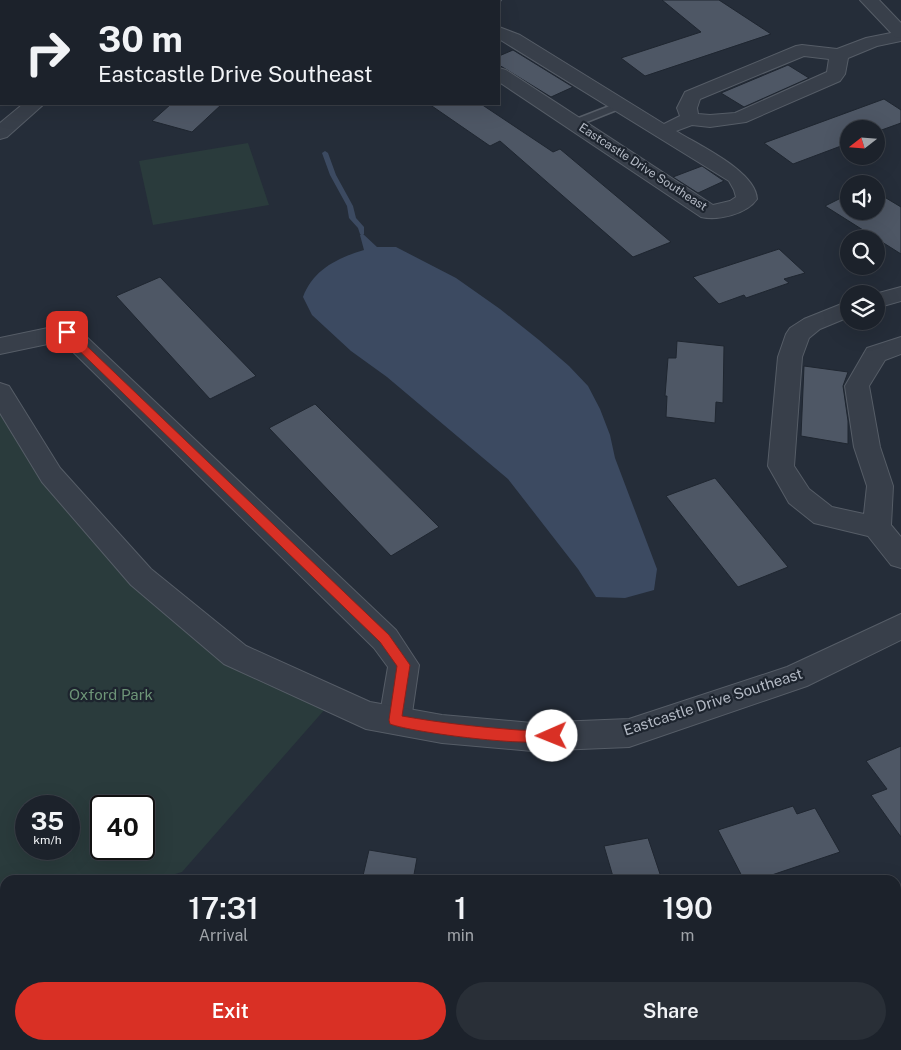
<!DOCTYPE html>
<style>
:root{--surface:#1c222b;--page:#292f37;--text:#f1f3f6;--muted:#a0a4a9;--line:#3a3f47;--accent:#d93025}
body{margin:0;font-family:"Public Sans",sans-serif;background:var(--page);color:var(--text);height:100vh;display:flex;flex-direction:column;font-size:19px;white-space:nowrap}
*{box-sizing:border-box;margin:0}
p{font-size:16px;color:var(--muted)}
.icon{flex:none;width:28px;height:28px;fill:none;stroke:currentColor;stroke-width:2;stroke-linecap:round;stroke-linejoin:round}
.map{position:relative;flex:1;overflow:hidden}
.side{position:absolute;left:0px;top:875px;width:901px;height:175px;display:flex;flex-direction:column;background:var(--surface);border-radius:15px 15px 0 0;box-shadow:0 5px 20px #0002,0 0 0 1px var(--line)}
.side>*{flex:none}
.top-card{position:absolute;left:0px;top:0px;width:500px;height:105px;box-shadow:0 5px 20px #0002,0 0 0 1px var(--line);background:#1c222b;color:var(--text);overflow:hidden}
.needle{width:32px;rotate:253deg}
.fabs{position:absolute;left:840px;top:120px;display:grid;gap:10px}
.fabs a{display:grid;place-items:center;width:45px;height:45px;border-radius:50%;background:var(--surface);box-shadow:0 5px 20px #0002,0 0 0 1px var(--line);font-size:25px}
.speed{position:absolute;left:15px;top:795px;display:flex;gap:10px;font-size:25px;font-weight:700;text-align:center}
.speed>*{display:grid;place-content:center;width:65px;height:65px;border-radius:50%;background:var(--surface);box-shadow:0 5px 20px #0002,0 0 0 1px var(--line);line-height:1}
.speed small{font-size:12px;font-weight:400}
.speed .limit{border:2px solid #111;border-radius:8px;background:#fff;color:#111}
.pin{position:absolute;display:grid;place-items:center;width:42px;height:42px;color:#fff;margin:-21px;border-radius:10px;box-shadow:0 2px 8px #0006}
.me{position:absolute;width:55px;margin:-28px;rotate:269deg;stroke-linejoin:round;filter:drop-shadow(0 0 4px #0008)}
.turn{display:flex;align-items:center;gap:18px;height:105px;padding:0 15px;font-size:22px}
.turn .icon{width:65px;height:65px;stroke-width:2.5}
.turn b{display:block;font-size:35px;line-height:42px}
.eta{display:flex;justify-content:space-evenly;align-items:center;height:85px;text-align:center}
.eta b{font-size:30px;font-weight:600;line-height:35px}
.action{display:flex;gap:10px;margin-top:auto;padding:10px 15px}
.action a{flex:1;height:58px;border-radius:30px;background:var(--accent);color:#fff;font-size:20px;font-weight:600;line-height:58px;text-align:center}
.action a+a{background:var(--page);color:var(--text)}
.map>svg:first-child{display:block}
.green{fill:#2a3b3c;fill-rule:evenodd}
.water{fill:#3c4a61}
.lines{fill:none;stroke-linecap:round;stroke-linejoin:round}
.stream{fill:#3c4a61;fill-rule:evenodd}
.building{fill:#4e5765;stroke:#1f2630}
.service-casing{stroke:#565d67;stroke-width:3}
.minor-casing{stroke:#565d67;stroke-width:2}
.tertiary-casing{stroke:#565d67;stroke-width:2}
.service{fill:#383f4a;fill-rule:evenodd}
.minor{fill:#383f4a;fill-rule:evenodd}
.tertiary{fill:#383f4a;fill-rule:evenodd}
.route{fill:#d93025;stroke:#8d1f18}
.labels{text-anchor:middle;stroke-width:4.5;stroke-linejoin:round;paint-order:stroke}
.far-street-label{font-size:12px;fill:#b4bac5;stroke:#1d242e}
.park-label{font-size:15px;fill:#6d9477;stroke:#1d242e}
.street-label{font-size:15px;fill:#b4bac5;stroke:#1d242e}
</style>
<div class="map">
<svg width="901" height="1050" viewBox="0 0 901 1050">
<rect width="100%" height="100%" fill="#252d39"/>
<!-- green -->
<g class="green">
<polygon points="248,143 269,205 153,225 139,161"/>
<path d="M0 384 51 475 235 655 333 700 182 872 155 880H5V926L0 927ZM26 806H69V849H26ZM101 806H144V849H101Z"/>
</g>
<!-- water -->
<path class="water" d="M362 233 377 247H396L456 278 500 309 539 340 569 366 588 386 600 409 610 435 615 458 657 569 654 590 625 598 596 597 578 569 508 479 387 377 351 351 312 315 303 297C313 270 337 258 364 250L360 235Z"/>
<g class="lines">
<!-- stream -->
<polygon class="stream" points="325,151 328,153 336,175 353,206 356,218 364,227 364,234 360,234 358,228 349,218 347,206 330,175 322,153"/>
</g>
<!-- building -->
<g class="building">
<polygon points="662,0 719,0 771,34 645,76 621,58 701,32"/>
<polygon points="513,50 573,87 551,97 499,65 499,56"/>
<polygon points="788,65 809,78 744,107 721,93"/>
<polygon points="884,99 901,110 901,123 876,132 876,129 849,129 849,143 793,164 764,143"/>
<polygon points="171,104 222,104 192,132 152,121"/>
<polygon points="429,104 481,104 553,152 560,149 671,242 633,257 500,141 490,146"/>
<polygon points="702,166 724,181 698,193 673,177"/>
<polygon points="876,192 901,207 901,254 825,206 849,194 849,211 876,211"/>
<polygon points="779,249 805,273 784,279 789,283 746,298 744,295 719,304 693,277"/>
<polygon points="160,277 256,376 210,399 116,296"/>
<polygon points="677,341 724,346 723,403 716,402 715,423 666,417 667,396 665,396 668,358 676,358"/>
<polygon points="804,366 848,372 843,386 848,421 848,444 801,436"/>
<polygon points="315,404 439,527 391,556 269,428"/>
<polygon points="715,478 788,567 738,587 666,496"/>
<polygon points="901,746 901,837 871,795 887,789 866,761"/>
<polygon points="793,806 797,814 815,808 840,852 757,880 744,880 718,830"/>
<polygon points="648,838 662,880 614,880 604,846"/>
<polygon points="369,850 417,858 413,880 362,880"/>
</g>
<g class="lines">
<!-- service casing -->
<g class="service-casing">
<polygon id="service" points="620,102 626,105 624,107 579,125 575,126 569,123 571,121"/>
</g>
<!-- minor casing -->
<g class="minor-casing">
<g id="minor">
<polygon points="328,0 350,0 351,1 329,1"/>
<polygon points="429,0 447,0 447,1 430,1"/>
<polygon points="470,0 501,0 499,3"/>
<path d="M499 27 520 35 664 124 680 116 677 108 685 92 796 46 802 45 837 49 866 38 901 31V41L877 46 848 58 845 74 840 81 746 122 710 127 692 125 676 131C698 145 756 171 757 199 747 214 718 221 701 217L499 82V68L506 70 713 205 730 201 736 197 734 190 729 181 499 39ZM804 56 829 59 827 72 735 113 710 115 698 114 697 108 700 99Z"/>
<polygon points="901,287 901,301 876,308 875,294"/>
<polygon points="849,301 849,317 820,329 809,338 802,357 794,466 809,489 832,507 864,514 867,486 854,447 845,386 867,348 901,337 901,354 885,360 869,386 880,447 893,486 891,525 901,537 901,568 891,565 868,536 814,523 789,503 768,466 778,357 786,334 790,328 804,319"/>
<polygon points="67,324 75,326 396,630 419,665 411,720 406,730 395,734 384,730 379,720 388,667 374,648 62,341 0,354 0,338"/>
</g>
</g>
<!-- tertiary casing -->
<g class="tertiary-casing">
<g id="tertiary">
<polygon points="860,0 879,0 901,23 901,38 895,37"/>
<polygon points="23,104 44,104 7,137 0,139 0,123"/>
<polygon points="0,383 9,386 60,468 151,569 246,646 370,702 442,715 532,723 629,719 787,667 901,614 901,640 807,686 629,747 532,751 442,743 366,729 224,664 131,585 42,482 0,413"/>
</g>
</g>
<!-- service -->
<use href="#service" class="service"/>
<!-- minor -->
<use href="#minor" class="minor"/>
<!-- tertiary -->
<use href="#tertiary" class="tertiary"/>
</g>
<!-- route -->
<path class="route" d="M67 329 70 330 389 635 410 665 402 716C441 723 479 727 518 730 530 731 545 728 556 732L558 736 556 740C534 748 415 733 390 724L389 720 397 666 380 642 63 335V330Z"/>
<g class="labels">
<!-- far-street labels -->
<g class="far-street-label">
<text transform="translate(643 167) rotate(33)" y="4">Eastcastle Drive Southeast</text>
</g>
<!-- park labels -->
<g class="park-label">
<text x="111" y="700">Oxford Park</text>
</g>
<!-- street labels -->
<g class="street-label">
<text transform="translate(713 702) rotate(-18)" y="5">Eastcastle Drive Southeast</text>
</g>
</g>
</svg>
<div class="fabs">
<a><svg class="needle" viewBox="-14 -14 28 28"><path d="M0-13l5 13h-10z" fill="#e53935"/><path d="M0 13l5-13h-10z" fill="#a0a4a9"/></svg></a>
<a><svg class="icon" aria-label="sound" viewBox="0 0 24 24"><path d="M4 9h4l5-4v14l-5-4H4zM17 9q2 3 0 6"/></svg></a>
<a><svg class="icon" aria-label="search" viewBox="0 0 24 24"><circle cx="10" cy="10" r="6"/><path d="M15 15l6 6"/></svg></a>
<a><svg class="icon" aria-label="layers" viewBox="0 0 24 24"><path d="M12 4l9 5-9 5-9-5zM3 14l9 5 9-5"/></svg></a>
</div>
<div class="speed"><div>35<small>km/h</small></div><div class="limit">40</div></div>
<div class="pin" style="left:67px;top:332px;background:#d93025"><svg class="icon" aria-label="arrive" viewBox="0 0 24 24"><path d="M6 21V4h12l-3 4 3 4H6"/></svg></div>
<svg class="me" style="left:552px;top:736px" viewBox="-20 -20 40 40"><circle r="19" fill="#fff"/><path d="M0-13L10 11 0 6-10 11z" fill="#d93025"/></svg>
<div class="top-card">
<div class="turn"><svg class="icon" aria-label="right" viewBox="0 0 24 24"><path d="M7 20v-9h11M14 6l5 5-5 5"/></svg><div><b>30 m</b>Eastcastle Drive Southeast</div></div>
</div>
<section class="side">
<div class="eta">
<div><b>17:31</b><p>Arrival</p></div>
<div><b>1</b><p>min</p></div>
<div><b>190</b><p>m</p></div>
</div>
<div class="action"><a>Exit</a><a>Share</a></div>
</section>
</div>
